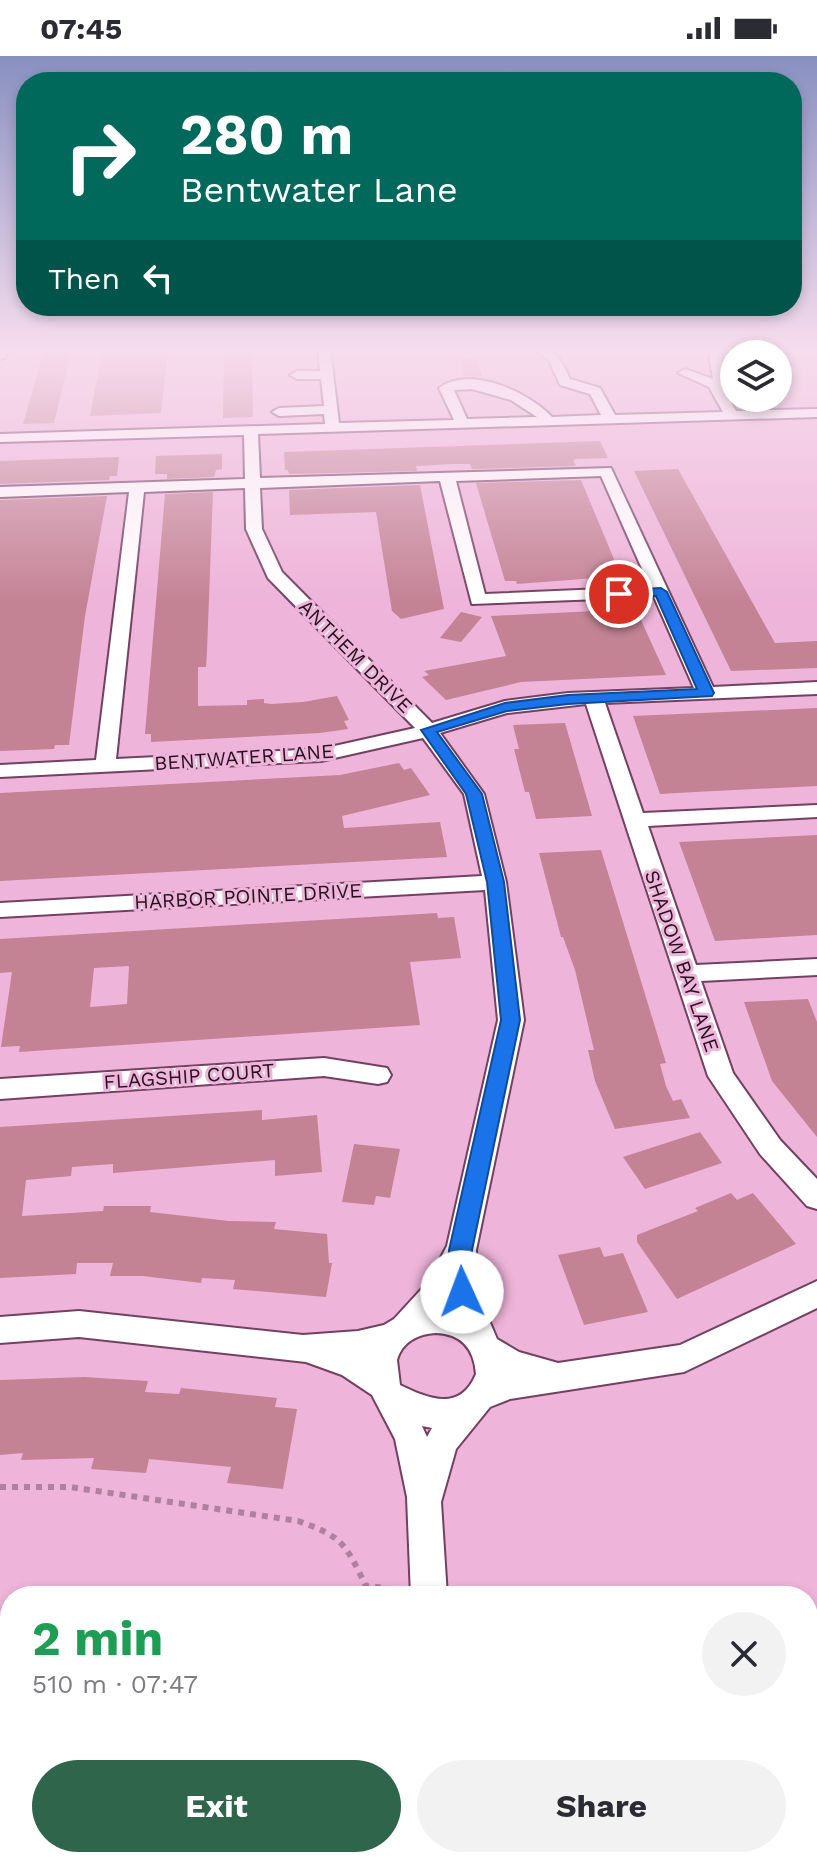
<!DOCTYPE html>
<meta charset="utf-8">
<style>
:root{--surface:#fff;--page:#f2f2f3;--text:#2b2b33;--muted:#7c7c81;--accent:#2f654b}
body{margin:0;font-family:"Work Sans",sans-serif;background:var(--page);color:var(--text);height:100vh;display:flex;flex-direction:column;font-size:30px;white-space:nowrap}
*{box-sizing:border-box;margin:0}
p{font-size:26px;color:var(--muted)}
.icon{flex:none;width:44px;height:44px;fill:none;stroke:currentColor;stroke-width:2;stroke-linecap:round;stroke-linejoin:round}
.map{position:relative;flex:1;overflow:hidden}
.drawer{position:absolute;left:0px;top:1530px;width:818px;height:282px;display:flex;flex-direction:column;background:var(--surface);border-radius:32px 32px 0 0;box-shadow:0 4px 12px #0003}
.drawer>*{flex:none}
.guide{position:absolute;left:16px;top:16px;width:786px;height:244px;border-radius:32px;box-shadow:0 4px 12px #0003;background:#00695c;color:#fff;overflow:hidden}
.tools{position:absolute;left:720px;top:284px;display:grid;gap:16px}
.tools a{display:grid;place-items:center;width:72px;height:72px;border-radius:50%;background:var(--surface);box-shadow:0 4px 12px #0003;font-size:40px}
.pin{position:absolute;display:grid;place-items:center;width:68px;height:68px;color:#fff;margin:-34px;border:4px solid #fff;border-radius:50%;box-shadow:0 2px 8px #0007}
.me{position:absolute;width:88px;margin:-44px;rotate:358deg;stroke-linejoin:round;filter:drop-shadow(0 0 6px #0008)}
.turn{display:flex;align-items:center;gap:28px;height:168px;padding:0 32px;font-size:36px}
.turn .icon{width:104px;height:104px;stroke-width:2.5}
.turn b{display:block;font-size:56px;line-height:68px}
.then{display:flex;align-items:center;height:76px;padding:0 32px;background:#0003;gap:16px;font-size:30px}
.round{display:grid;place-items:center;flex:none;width:84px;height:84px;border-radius:42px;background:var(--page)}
.head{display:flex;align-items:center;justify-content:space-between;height:136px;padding:0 32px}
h1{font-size:48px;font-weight:700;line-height:60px;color:#1e9e55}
.action{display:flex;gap:16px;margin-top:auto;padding:16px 32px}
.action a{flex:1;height:92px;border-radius:48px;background:var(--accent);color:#fff;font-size:32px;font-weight:700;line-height:92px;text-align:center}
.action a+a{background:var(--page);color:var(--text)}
.status{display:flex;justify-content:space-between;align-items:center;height:56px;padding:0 40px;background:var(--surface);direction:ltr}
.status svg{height:22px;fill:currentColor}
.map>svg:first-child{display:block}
.building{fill:#c38395;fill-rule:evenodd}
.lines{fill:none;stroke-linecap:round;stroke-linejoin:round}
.minor-casing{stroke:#724161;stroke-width:4}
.path{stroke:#af819f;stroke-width:6;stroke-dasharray:6 6;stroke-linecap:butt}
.minor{fill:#fff;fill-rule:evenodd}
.route{fill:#1a73e8;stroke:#114b97;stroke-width:2}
.labels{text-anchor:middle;stroke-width:6;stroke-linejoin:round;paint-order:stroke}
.street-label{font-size:20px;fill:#24101e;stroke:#eeb4d9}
</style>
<div class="status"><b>07:45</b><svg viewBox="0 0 49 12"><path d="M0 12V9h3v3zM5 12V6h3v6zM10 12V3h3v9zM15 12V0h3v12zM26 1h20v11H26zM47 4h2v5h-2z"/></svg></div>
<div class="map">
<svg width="817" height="1811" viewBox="0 0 817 1811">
<rect width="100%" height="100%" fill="#eeb4d9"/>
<!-- building -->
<g class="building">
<polygon points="45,292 72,292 54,367 23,368"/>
<polygon points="103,292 168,292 161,357 90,360"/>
<polygon points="252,294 253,361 223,362 224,295"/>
<polygon points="459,302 477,302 482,320 464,320"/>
<polygon points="600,385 608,402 577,403 573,404 576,410 472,413 470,408 453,408 416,410 417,415 289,418 288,414 285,414 284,396"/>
<polygon points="222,398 222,413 216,414 214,421 167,423 167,418 155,418 156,400"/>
<polygon points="119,401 117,420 110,420 109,424 0,428 0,405"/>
<polygon points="678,413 775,587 817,585 817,612 731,615 634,415"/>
<polygon points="581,424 621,520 517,528 516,525 505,525 476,427"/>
<polygon points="420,429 444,553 401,563 392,555 376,456 290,459 289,434"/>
<polygon points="213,436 207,595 206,611 198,611 198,650 247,649 247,644 264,643 264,647 271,648 303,646 337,640 349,664 344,665 348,673 320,677 151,686 151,678 145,678 165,438"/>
<polygon points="107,440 85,560 69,689 55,689 54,693 0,695 0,444"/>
<polygon points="636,553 666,619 521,626 446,644 422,621 429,619 424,615 506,600 491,560"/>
<polygon points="461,556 482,561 461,586 440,582"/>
<polygon points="817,652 817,730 695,736 660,738 633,660"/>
<polygon points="565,667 592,760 536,763 529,736 525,736 514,693 519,693 513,669"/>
<polygon points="399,707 404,714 411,712 430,739 342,760 344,772 440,766 447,801 0,825 0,737 340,719"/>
<polygon points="817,779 817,879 715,885 679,786"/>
<polygon points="601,794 666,1007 660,1008 666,1030 673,1045 681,1043 690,1062 615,1073 595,1025 588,994 594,994 575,914 563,881 561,881 539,797"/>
<path d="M437 857 438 862 454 861 461 902 410 906 420 969 19 996 20 990 1 991 12 916 0 917V883ZM129 910 127 948 90 951 94 912Z"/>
<polygon points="808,943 817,966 817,1081 772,1025 744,946"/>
<polygon points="262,1054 262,1064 317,1059 322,1116 275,1120 275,1104 113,1117 113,1108 72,1111 71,1120 26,1124 22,1160 103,1155 104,1150 151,1150 150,1156 229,1165 276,1166 274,1173 327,1178 329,1207 332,1207 326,1241 233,1233 235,1224 202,1222 201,1227 143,1220 110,1220 113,1207 77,1207 76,1218 0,1222 0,1071"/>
<polygon points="700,1076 722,1107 645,1133 623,1101"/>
<polygon points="354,1088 400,1093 390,1142 376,1140 374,1149 342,1146"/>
<polygon points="731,1137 737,1144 753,1137 796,1188 677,1243 637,1186 637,1179 698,1155 695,1152"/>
<polygon points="600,1191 604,1201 623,1197 648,1256 584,1269 558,1199"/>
<polygon points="84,1321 148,1325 145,1336 179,1338 181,1332 277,1342 275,1351 297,1353 283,1433 227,1427 231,1411 149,1403 146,1417 91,1413 94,1402 21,1404 23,1397 0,1399 0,1324"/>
</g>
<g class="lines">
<!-- minor casing -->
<g class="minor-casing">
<g id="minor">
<polygon points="0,292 9,292 5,302 0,303"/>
<path d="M318 292H330L339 367 454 364 439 332C471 309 528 336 552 361L601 359 590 338 560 329 549 304 532 292C556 292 561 303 570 323L600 332 615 359 723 356 709 331 678 317 685 313 713 323 709 299 715 295 721 299 725 320 734 342 729 343 736 355 817 353V361L258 378 260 422 611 412 713 631 817 626V638L605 647 643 757 817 749V761L648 770 696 909 817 903V919L701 925 733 1017 780 1084 817 1123V1153L807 1150 760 1098 708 1020 586 648 507 657 440 677 484 738 506 826 524 964 476 1194 477 1236 497 1283 519 1296 558 1307 680 1289 817 1225V1252L684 1316 510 1343 490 1351 456 1393 441 1446 447 1540H411L407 1441 395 1383 372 1339 342 1319 306 1306 79 1281 0 1287V1261L79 1255 303 1279 358 1275 384 1269 394 1263 428 1226 447 1190 498 964 485 834 0 861V847L482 820 464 738 423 682 321 705 0 721V709L96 704 129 436 0 441V431L245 423 244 379 0 386V378L325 368 324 358 279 360 272 356 279 352 324 350 321 323H297L290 319 297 315H320ZM472 333 511 344 537 361 467 363 454 334ZM601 420 650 531 485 538 456 425ZM440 425 472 548 654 541 694 632 568 637 505 645 432 667 282 516 262 473 260 432ZM245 432 246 473 268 522 415 672 321 693 116 703 144 436ZM450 1244 454 1253 443 1251ZM436 1277C462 1278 474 1293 476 1318 460 1357 427 1342 400 1329L397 1304C402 1286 418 1278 436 1277ZM422 1370 432 1372 427 1381Z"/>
<polygon points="324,1002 387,1012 391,1019 387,1026 378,1028 324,1020 0,1043 0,1023"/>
<polygon points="451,1802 491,1802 493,1811 453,1811"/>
</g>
</g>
<!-- path -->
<path class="path" d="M0 1431H70L298 1465C344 1481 345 1488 366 1530L387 1532"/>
<!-- minor -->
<use href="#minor" class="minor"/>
</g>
<!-- sky -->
<linearGradient id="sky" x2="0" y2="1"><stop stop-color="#8890c0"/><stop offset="0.54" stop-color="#f7ddee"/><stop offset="1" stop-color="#f7ddee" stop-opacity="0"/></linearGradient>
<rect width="817" height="545" fill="url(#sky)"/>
<!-- route -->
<polygon class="route" points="661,532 667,536 714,637 712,640 568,648 507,655 437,676 482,738 504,826 520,964 472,1194 474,1236 470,1242 462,1245 454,1242 451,1236 449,1194 501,964 487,826 466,738 421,674 505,647 568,639 697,633 656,540 619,542 612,538 619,534"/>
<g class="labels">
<!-- street labels -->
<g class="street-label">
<text transform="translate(356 600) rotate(45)" y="7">ANTHEM DRIVE</text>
<text transform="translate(244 701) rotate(-4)" y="7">BENTWATER LANE</text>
<text transform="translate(248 840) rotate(-3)" y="7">HARBOR POINTE DRIVE</text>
<text transform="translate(682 905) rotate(71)" y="7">SHADOW BAY LANE</text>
<text transform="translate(189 1020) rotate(-4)" y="7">FLAGSHIP COURT</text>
</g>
</g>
</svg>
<div class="tools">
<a><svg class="icon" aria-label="layers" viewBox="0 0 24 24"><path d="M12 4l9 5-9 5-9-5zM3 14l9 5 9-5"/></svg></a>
</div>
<div class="pin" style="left:619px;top:538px;background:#d93025"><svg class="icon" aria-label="arrive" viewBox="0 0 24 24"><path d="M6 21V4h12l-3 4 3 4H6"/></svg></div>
<svg class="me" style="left:462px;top:1236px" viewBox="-20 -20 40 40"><circle r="19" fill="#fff"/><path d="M0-13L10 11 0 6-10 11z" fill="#1a73e8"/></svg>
<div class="guide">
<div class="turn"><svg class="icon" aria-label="right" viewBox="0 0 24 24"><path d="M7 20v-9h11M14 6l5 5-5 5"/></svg><div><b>280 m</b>Bentwater Lane</div></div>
<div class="then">Then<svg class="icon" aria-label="left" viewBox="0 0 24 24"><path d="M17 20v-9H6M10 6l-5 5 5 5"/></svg></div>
</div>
<section class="drawer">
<div class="head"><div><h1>2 min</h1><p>510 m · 07:47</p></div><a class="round"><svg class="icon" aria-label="close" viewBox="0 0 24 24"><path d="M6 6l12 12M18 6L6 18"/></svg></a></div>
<div class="action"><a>Exit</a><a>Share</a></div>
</section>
</div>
